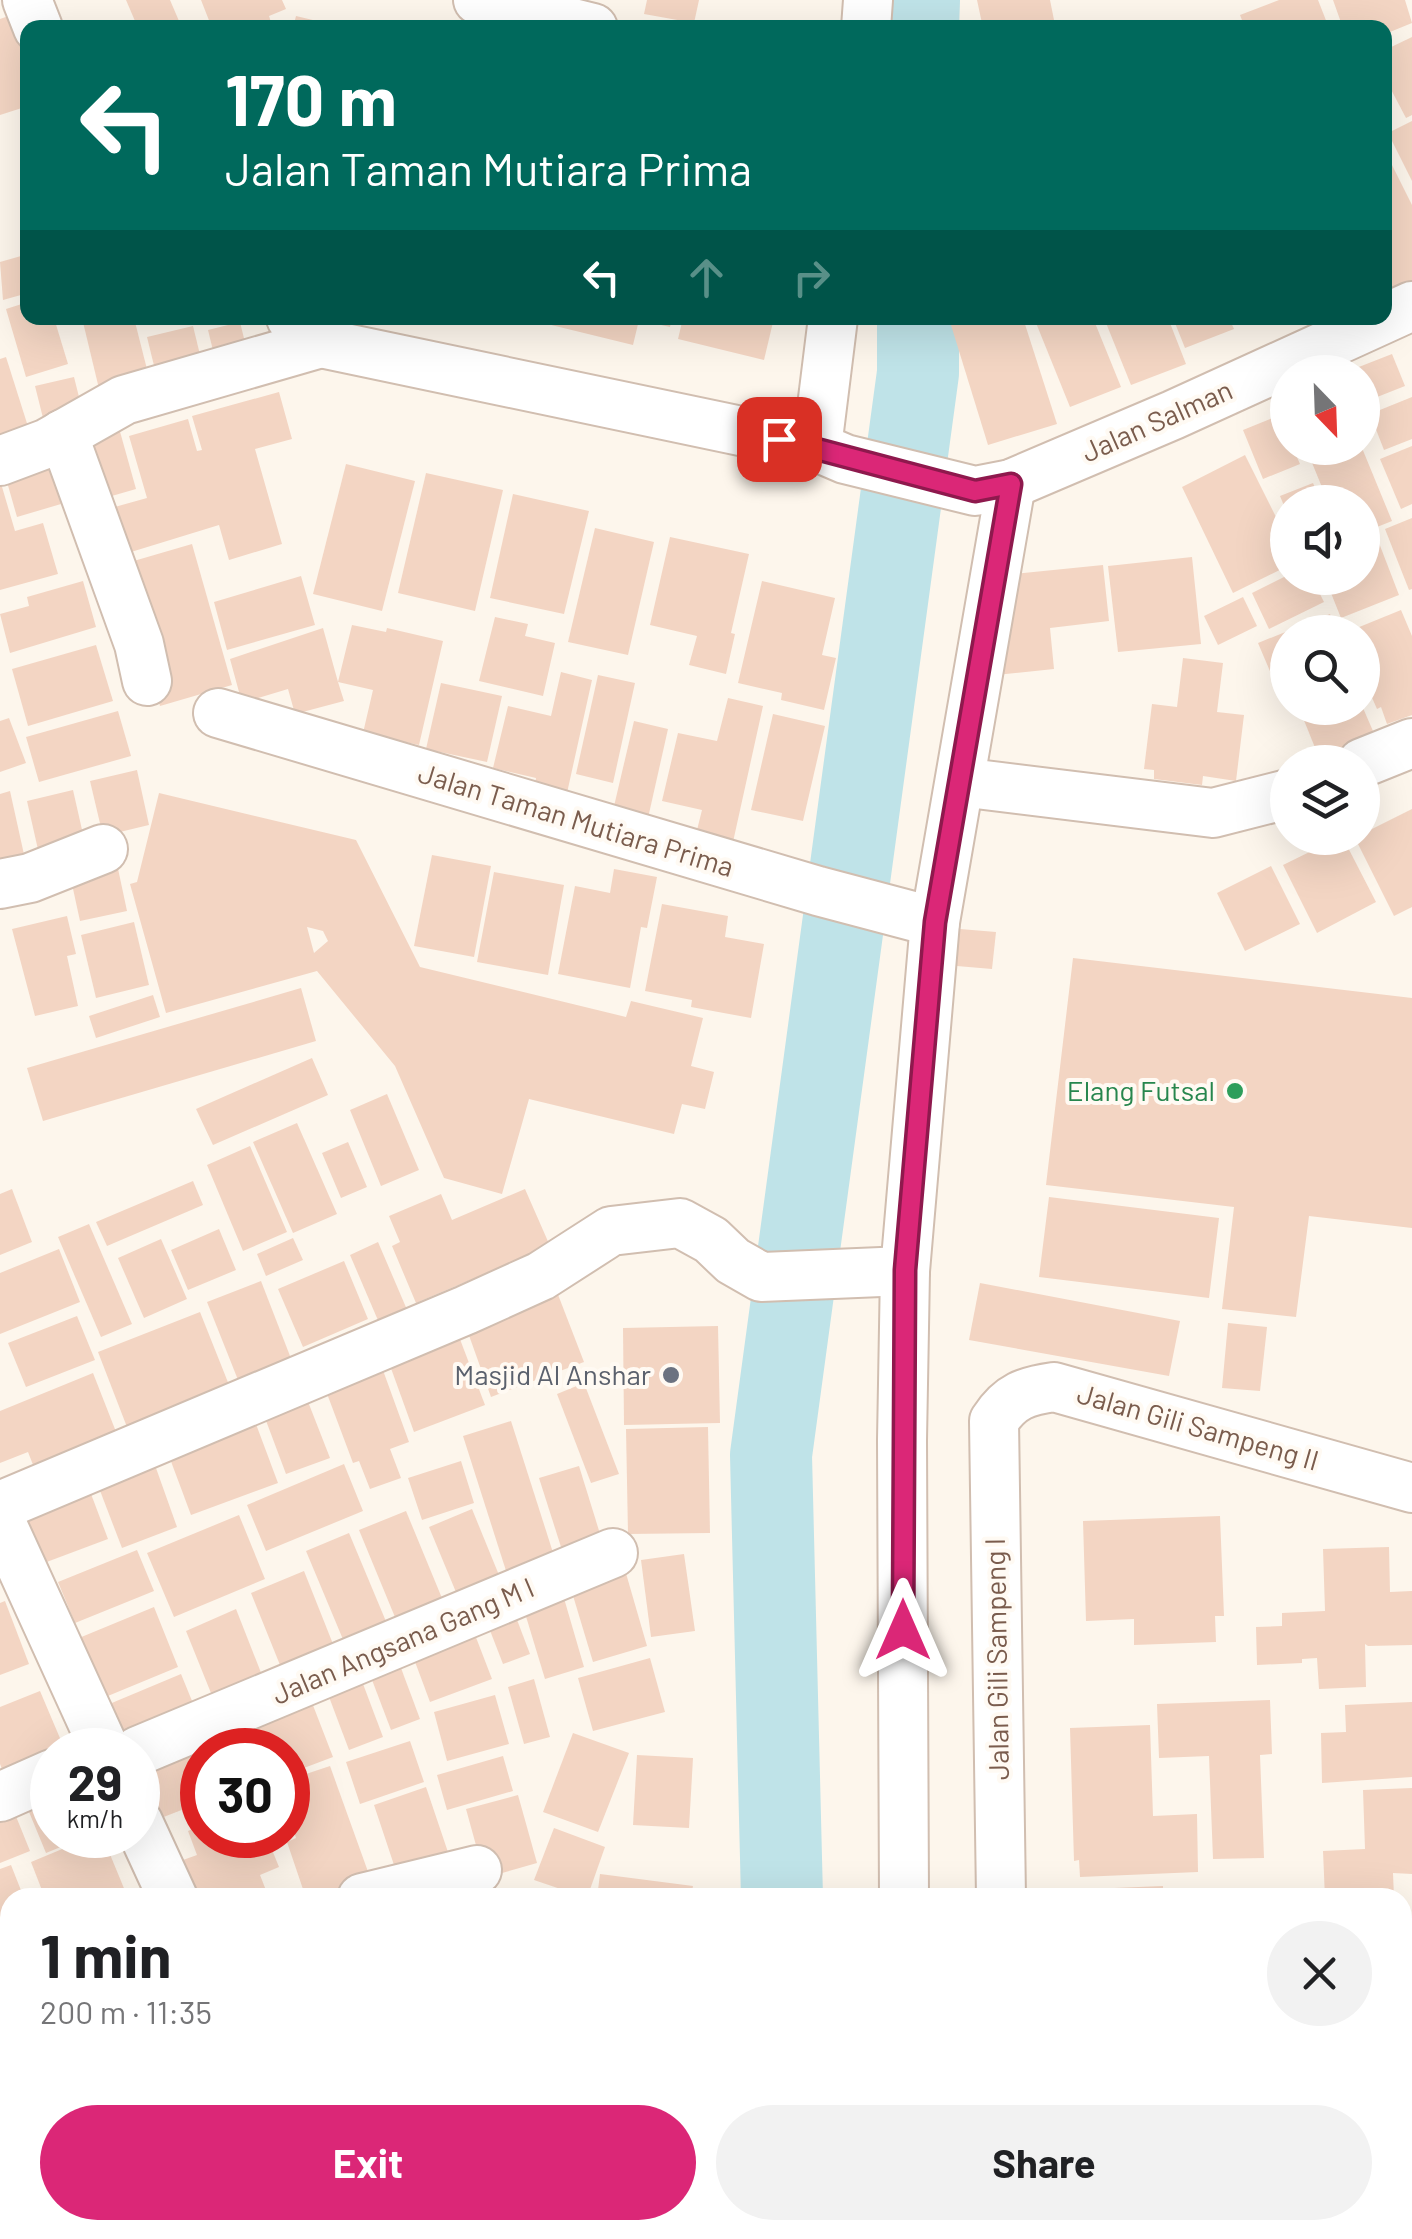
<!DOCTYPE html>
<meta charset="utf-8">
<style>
:root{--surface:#fff;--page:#f2f2f2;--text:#202124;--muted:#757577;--accent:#db2777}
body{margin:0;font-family:Barlow,sans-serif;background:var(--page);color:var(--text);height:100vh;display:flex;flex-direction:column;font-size:38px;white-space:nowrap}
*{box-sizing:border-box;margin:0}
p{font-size:32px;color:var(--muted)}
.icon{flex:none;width:55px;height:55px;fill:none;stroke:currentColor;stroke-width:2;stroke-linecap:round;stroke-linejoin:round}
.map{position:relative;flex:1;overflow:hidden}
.details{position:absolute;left:0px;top:1888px;width:1412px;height:352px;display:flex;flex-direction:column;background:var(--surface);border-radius:30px 30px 0 0;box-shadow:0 10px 40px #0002}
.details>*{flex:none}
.banner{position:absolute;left:20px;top:20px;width:1372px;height:305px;border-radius:20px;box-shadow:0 10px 40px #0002;background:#00695c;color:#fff;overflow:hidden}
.needle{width:65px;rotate:157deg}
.controls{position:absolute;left:1270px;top:355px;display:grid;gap:20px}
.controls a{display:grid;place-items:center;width:110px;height:110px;border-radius:50%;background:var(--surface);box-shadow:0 10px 40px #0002;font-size:50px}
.speed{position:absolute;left:30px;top:1728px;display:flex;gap:20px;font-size:50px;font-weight:700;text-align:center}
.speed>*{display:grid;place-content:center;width:130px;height:130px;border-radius:50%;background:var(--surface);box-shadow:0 10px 40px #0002;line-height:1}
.speed small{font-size:25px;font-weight:400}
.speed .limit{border:15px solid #d22;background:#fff;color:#111}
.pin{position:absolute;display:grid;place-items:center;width:85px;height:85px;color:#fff;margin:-42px;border-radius:20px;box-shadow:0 5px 15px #0006}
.me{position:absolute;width:110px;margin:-55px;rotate:0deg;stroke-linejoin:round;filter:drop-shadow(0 0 8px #0008)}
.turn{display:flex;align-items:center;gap:35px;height:210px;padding:0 40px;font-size:45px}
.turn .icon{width:130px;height:130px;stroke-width:2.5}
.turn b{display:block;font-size:70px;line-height:85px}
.lanes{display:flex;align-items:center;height:95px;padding:0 40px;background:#0003;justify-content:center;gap:50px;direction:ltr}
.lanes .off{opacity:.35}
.round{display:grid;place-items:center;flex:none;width:105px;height:105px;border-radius:52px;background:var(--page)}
.summary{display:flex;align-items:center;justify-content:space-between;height:170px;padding:0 40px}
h1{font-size:60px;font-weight:700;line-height:75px}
.primary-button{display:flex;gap:20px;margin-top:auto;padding:20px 40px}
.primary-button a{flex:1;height:115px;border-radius:60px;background:var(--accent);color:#fff;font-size:40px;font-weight:700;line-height:115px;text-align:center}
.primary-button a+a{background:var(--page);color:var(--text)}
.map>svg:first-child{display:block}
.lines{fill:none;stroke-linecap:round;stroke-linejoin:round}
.river{stroke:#bfe3e8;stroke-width:82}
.building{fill:#f3d5c3;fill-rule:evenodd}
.street-casing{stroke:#d1beb0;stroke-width:52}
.street{stroke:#fff;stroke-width:48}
.route-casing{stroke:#8e194d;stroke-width:25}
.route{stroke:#db2777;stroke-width:18}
.leisure-dot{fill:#2e9e5b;stroke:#fffaf3;stroke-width:4}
.worship-dot{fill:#6b7280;stroke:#fffaf3;stroke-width:4}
.labels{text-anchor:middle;stroke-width:8;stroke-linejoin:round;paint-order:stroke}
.street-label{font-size:28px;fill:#7a5c4d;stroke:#fffaf3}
.leisure-label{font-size:28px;fill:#27864d;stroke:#fffaf3;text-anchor:end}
.worship-label{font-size:28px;fill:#5b616d;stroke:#fffaf3;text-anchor:end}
</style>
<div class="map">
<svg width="1412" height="2239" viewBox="0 0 1412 2239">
<rect width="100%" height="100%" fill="#fdf6ec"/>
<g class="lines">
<!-- river -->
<g class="river">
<polyline points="918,28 919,0"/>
<polyline points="782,1898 771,1455 918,373 918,318"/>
<polyline points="793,2230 793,2239"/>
</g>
</g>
<!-- building -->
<g class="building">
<polygon points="126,0 170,0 182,28 138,28"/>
<polygon points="201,0 282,0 286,9 269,16 273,28 212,28"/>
<polygon points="647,0 699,0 694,23 644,14"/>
<polygon points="977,0 1050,0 1055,25 983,28"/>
<polygon points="1279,0 1318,0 1329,28 1245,28 1240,15"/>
<polygon points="1333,0 1405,0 1412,23 1385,34 1385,28 1343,28"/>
<polygon points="17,13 28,44 28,106 0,115 0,19"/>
<polygon points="296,16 338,26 338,28 293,28"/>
<polygon points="1412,37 1412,115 1406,118 1385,78 1385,50"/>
<polygon points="1412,121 1412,181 1388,133"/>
<polygon points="1385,151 1412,205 1412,280 1385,293"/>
<polygon points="28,254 28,293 3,300 0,262"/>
<polygon points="28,302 28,318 54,318 68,364 26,377 6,309"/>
<polygon points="82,318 134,318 151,385 101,397"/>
<polygon points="540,318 672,318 670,327 639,320 633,345 539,322"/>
<polygon points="683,318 774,318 764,360 678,339"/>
<polygon points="974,318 1023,318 1057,424 988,445 951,325"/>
<polygon points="1034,318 1093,318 1121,387 1070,407"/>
<polygon points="1104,318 1168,318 1186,364 1131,385"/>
<polygon points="1173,318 1229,318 1234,329 1185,348"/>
<polygon points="240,322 250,363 218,371 208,330"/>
<polygon points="193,326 204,371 158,382 147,337"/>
<polygon points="1392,354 1405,386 1362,403 1362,372 1346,372"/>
<polygon points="6,357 31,436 0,445 0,359"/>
<polygon points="74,377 83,413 44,422 35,386"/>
<polygon points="279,392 292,439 255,449 282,544 229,560 219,525 118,556 104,510 147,498 129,436 188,419 197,451 202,450 192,416"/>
<polygon points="1412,397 1412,439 1384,450 1370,414"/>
<polygon points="1280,415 1288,433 1288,448 1293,448 1300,464 1263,479 1243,430"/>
<polygon points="119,428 136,489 91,502 74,441"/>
<polygon points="1412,446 1412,504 1401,509 1380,459"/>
<polygon points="1306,448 1362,448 1392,521 1362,533 1362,502 1328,502"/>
<polygon points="1245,455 1288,541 1288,566 1233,593 1182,487"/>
<polygon points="346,464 415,481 382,611 313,594"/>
<polygon points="51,469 61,504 17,517 7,482"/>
<polygon points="426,473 503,490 475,611 398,593"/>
<polygon points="0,480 15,531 43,523 58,574 0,590"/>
<polygon points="1313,483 1321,502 1288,502 1287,513 1280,496"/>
<polygon points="513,494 589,511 564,614 490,598"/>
<polygon points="1412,518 1412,589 1409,590 1385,529"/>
<polygon points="595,528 654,542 628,655 568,642"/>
<polygon points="670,537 749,554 731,633 735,634 726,674 689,665 697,636 650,625"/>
<polygon points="1379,543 1399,595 1341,618 1325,578 1362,578 1362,549"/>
<polygon points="192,544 232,685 160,706 120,565"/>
<polygon points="1192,557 1201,644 1118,652 1108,566"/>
<polygon points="1103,565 1109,621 1050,628 1054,669 996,675 994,576"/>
<polygon points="1288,575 1312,578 1324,602 1269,629 1252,593"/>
<polygon points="301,576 315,625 227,650 214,602"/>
<polygon points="83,581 96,627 10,653 0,614 29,606 27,597"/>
<polygon points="762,581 835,598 822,655 836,658 824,710 781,700 782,693 738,683"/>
<polygon points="1243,597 1257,626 1218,645 1204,616"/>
<polygon points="1401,610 1412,636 1412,715 1387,724 1381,707 1377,709 1362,675 1362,632 1347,632"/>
<polygon points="1330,614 1337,632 1288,632 1288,678 1275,683 1258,643"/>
<polygon points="495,617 528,624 525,636 555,643 543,696 479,681"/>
<polygon points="352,625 386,632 387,628 443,641 419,745 363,733 373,690 338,682 344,701 295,714 288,689 242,703 230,659 323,628 338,682"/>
<polygon points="96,645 113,701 28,726 12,669"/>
<polygon points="1183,658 1223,663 1217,712 1244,715 1236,781 1203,776 1202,785 1154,779 1154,770 1144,769 1152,704 1177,707"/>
<polygon points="561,672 592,680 567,793 535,785 536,778 493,768 508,706 551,716"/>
<polygon points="598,675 635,683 613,783 576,774"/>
<polygon points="441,683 502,696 487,762 426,749"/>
<polygon points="728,698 763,706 733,842 696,834 702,810 662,801 678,733 717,741"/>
<polygon points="1299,708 1363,708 1376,738 1320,760"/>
<polygon points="118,711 131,756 39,782 26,737"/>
<polygon points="773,714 825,726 803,821 751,810"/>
<polygon points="9,718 26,763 0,772 0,721"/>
<polygon points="634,721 668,729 646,827 611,819"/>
<polygon points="137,770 149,825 103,836 90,781"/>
<polygon points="73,790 85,843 39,854 27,801"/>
<polygon points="10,791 25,859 0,865 0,794"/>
<path d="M159 793 356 840 420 967 626 1017 631 1001 703 1018 691 1066 714 1072 705 1109 682 1104 674 1134 529 1099 502 1194 444 1178 395 1066 317 971 166 1013 130 884 137 882ZM307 927 323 931 328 941 314 953Z"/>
<polygon points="1412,809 1412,907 1394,916 1355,838 1362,838 1362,834"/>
<polygon points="1338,838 1343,838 1376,902 1317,933 1283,865"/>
<polygon points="432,855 491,866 474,957 414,946"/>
<polygon points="117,864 127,911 80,921 70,875"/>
<polygon points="1271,866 1300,924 1245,951 1217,893"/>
<polygon points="614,869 657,877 647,928 641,927 630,988 558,974 575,886 610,893"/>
<polygon points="494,872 564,885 548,975 477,962"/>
<polygon points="662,904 728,916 725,937 764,944 751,1018 691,1007 692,1000 645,991"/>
<polygon points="67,916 76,954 67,956 78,1006 35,1016 12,929"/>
<polygon points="134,922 149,985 96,998 81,935"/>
<polygon points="948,928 996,932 992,969 945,965"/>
<polygon points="1073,958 1412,998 1412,1228 1309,1216 1296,1317 1222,1309 1234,1207 1046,1185"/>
<polygon points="301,988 316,1041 43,1121 27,1068"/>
<polygon points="153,995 160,1017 96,1038 89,1016"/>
<polygon points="312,1058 328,1095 213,1145 196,1109"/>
<polygon points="387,1094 419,1170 381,1186 350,1110"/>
<polygon points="297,1123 337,1214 293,1233 253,1142"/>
<polygon points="348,1142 367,1187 341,1198 322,1153"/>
<polygon points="250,1146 287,1232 243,1251 207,1165"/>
<polygon points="193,1181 203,1205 107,1246 96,1222"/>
<polygon points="12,1189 32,1242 0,1255 0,1194"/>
<polygon points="525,1189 550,1246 416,1303 392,1246 400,1242 389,1216 441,1194 452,1220"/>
<polygon points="1049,1197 1219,1218 1209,1298 1039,1277"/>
<polygon points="89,1224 132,1324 101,1337 58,1237"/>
<polygon points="219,1229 236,1270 188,1290 171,1250"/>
<polygon points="293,1238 303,1260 266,1276 257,1254"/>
<polygon points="161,1239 187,1299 144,1318 118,1258"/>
<polygon points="378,1242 411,1319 383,1332 350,1255"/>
<polygon points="59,1249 80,1302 0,1334 0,1273"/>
<polygon points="344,1261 368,1319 303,1347 278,1289"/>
<polygon points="261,1281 297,1374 244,1395 207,1302"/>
<polygon points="980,1283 1180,1321 1169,1376 969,1340"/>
<polygon points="557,1292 584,1362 491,1397 466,1327"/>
<polygon points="200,1312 235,1400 132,1440 98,1352"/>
<polygon points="77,1316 95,1360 26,1387 8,1343"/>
<polygon points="1228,1323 1267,1327 1260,1391 1222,1388"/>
<polygon points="718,1326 720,1423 624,1425 623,1328"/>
<polygon points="458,1334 485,1405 414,1432 388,1360"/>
<polygon points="380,1362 409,1442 390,1449 401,1478 370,1489 359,1461 353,1463 323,1383"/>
<polygon points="93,1373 120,1442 37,1475 28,1452 0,1463 0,1411"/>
<polygon points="584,1383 619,1474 591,1483 557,1394"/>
<polygon points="305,1394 330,1458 286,1474 262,1410"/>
<polygon points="253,1416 278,1483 191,1515 166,1448"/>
<polygon points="511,1421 556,1562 508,1577 463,1436"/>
<polygon points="708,1427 710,1533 628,1534 626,1429"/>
<polygon points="151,1454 177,1527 122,1548 94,1475"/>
<polygon points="461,1461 474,1503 422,1520 408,1478"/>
<polygon points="344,1464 363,1511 266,1551 247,1505"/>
<polygon points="579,1466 601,1537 562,1550 539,1478"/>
<polygon points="88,1486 108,1539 36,1566 16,1513"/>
<polygon points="472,1509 501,1580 458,1597 429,1527"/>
<polygon points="406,1511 444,1603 397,1622 359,1530"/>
<polygon points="239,1515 265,1579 174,1617 147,1553"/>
<polygon points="1220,1516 1224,1616 1215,1616 1216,1642 1134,1645 1134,1619 1086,1621 1083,1521"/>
<polygon points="349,1533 390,1631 347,1649 306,1551"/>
<polygon points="1389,1547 1390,1592 1412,1591 1412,1645 1368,1646 1365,1644 1366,1687 1319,1689 1317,1658 1302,1659 1302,1663 1257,1665 1256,1627 1282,1626 1282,1613 1325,1611 1323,1549"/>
<polygon points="137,1550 154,1591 75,1623 58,1582"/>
<polygon points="684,1554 695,1631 651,1637 641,1560"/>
<polygon points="623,1563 647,1646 593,1662 568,1579"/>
<polygon points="304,1571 333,1644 280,1665 251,1593"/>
<polygon points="561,1588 584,1667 545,1679 521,1600"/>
<polygon points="5,1601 29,1664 0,1675 0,1603"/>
<polygon points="511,1604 530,1654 503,1664 484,1615"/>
<polygon points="154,1607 178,1667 103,1698 79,1638"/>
<polygon points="236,1609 267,1688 217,1708 186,1631"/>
<polygon points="472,1627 492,1679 430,1702 411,1651"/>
<polygon points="650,1658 665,1712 593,1731 578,1678"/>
<polygon points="398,1660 420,1719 391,1730 369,1672"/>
<polygon points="357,1668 383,1737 349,1750 323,1681"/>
<polygon points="181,1674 199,1718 125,1748 107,1705"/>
<polygon points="534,1679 550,1737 524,1744 508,1687"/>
<polygon points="40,1691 65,1750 52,1750 52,1758 5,1777 0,1764 0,1707"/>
<polygon points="309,1695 333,1757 288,1774 288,1750 247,1750 236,1722"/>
<polygon points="495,1695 509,1744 447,1761 434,1712"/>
<polygon points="1270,1700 1272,1754 1260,1755 1264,1858 1213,1859 1209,1756 1159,1758 1157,1704"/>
<polygon points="1412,1702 1412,1777 1322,1783 1321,1733 1346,1732 1345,1705"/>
<polygon points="1150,1725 1153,1816 1197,1814 1198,1872 1080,1877 1079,1860 1074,1861 1070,1728"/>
<polygon points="573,1733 629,1753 598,1832 543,1812"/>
<polygon points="213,1739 218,1750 202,1750 202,1802 156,1820 138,1771"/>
<polygon points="410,1741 424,1782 360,1804 346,1762"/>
<polygon points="637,1755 693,1758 689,1828 633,1825"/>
<polygon points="503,1756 513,1791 447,1810 437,1775"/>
<polygon points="330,1766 371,1880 318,1898 306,1898 287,1842 296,1838 288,1812 288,1780"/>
<polygon points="52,1782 52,1835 90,1835 46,1853 22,1795"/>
<polygon points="426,1787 452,1864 400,1883 374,1805"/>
<polygon points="1412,1788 1412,1874 1393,1873 1394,1898 1325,1898 1323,1851 1365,1849 1363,1790"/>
<polygon points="518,1795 537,1863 485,1878 466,1809"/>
<polygon points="11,1804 30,1851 0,1863 0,1808"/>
<polygon points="202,1825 202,1835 266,1835 279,1867 260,1875 269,1898 219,1898 216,1891 197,1898 183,1860 197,1855 188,1831"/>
<polygon points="554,1828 605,1847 587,1898 534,1880"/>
<polygon points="96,1835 102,1835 128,1898 45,1898 31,1862"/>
<polygon points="11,1865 24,1898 10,1898 10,1956 0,1960 0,1869"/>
<polygon points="600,1874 693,1886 691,1898 597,1898"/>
<polygon points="1163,1886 1163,1898 1114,1898 1114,1888"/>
<polygon points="1402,1917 1412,1917 1412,2000 1402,2001"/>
<rect x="1402" y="2023" width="10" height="96"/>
<polygon points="0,2078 10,2103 10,2120 0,2124"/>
<polygon points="1402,2142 1412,2142 1412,2224 1402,2225"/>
<polygon points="10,2180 10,2230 20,2230 0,2238 0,2184"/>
<polygon points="79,2230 148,2230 151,2239 83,2239"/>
<polygon points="166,2230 203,2230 205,2239 168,2239"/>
<polygon points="208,2230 260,2230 262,2239 210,2239"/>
<polygon points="534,2230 616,2230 616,2239 533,2239"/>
<polygon points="1172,2230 1244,2230 1244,2239 1173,2239"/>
</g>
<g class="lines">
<!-- street casing -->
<g class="street-casing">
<g id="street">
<polyline points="27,0 38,28"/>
<polyline points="478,0 593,28"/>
<polyline points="866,28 868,0"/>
<polyline points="291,318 321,343 817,447 845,459 975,491 1011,484 1173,415 1412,306"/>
<polyline points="63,434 139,644 147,681"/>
<polyline points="817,447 833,318"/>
<polyline points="0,461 48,443 124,400 321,343"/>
<polyline points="218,713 818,891 935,922"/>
<polyline points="1362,763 1412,743"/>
<polyline points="960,782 1213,813 1288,794"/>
<polyline points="0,884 30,878 103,849"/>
<polyline points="0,1506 466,1310 541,1276 611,1231 680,1223 711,1240 733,1261 761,1277 905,1271"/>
<polyline points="0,1520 105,1750"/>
<polyline points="138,1751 613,1553"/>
<polyline points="0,1797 52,1774"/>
<polyline points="138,1822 173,1898"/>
<polyline points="362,1898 477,1870"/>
<polyline points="904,1898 902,1440 905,1271 935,922 1011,484"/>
<path d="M1001 1898 994 1421C1010 1396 1026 1391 1054 1387L1412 1488"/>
<polyline points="0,2025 10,2020"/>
<polyline points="908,2230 908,2239"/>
<polyline points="1005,2230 1005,2239"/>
<polyline points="680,2239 682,2230"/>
</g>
</g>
<!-- street -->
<use href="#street" class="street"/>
</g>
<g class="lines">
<!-- route casing -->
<g class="route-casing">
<polyline id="route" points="779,439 975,491 1011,484 935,922 905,1270 903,1630"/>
</g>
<!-- route -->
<use href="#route" class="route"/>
</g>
<!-- markers -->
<circle class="leisure-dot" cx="1235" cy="1091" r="10"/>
<circle class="worship-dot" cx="671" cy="1375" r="10"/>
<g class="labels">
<!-- street labels -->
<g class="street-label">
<text transform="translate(1157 421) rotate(-24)" y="10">Jalan Salman</text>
<text transform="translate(576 820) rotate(17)" y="10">Jalan Taman Mutiara Prima</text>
<text transform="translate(1198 1427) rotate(16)" y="10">Jalan Gili Sampeng II</text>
<text transform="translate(403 1641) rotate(-23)" y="10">Jalan Angsana Gang M I</text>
<text transform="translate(997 1659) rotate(-91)" y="10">Jalan Gili Sampeng I</text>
</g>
<!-- leisure labels -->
<g class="leisure-label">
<text x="1215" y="1101">Elang Futsal</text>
</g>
<!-- worship labels -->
<g class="worship-label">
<text x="651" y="1385">Masjid Al Anshar</text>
</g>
</g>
</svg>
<div class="controls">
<a><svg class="needle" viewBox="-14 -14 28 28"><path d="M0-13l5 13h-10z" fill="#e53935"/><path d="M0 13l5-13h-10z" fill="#757577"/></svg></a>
<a><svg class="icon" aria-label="sound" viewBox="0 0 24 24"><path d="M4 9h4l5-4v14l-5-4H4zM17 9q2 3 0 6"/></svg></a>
<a><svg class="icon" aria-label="search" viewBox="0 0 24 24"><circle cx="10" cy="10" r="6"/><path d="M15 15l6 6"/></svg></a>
<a><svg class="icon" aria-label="layers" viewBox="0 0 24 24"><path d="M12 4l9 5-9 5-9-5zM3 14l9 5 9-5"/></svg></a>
</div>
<div class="speed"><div>29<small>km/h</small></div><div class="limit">30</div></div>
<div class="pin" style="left:779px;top:439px;background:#d93025"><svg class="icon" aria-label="arrive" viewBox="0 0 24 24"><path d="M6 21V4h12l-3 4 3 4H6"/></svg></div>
<svg class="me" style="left:903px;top:1630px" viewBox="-20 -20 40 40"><path d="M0-17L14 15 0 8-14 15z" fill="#db2777" stroke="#fff" stroke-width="4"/></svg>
<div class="banner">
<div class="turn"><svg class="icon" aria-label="left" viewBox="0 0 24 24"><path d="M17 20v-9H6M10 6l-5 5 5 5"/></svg><div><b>170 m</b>Jalan Taman Mutiara Prima</div></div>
<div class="lanes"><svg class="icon" aria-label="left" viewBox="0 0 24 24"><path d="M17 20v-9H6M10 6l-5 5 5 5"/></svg><svg class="icon off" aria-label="ahead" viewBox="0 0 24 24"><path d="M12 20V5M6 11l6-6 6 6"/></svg><svg class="icon off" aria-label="right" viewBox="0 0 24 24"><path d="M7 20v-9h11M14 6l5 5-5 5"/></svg></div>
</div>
<section class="details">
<div class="summary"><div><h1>1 min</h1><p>200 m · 11:35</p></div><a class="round"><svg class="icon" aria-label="close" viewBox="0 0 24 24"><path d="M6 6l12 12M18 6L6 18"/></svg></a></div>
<div class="primary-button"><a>Exit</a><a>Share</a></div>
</section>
</div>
